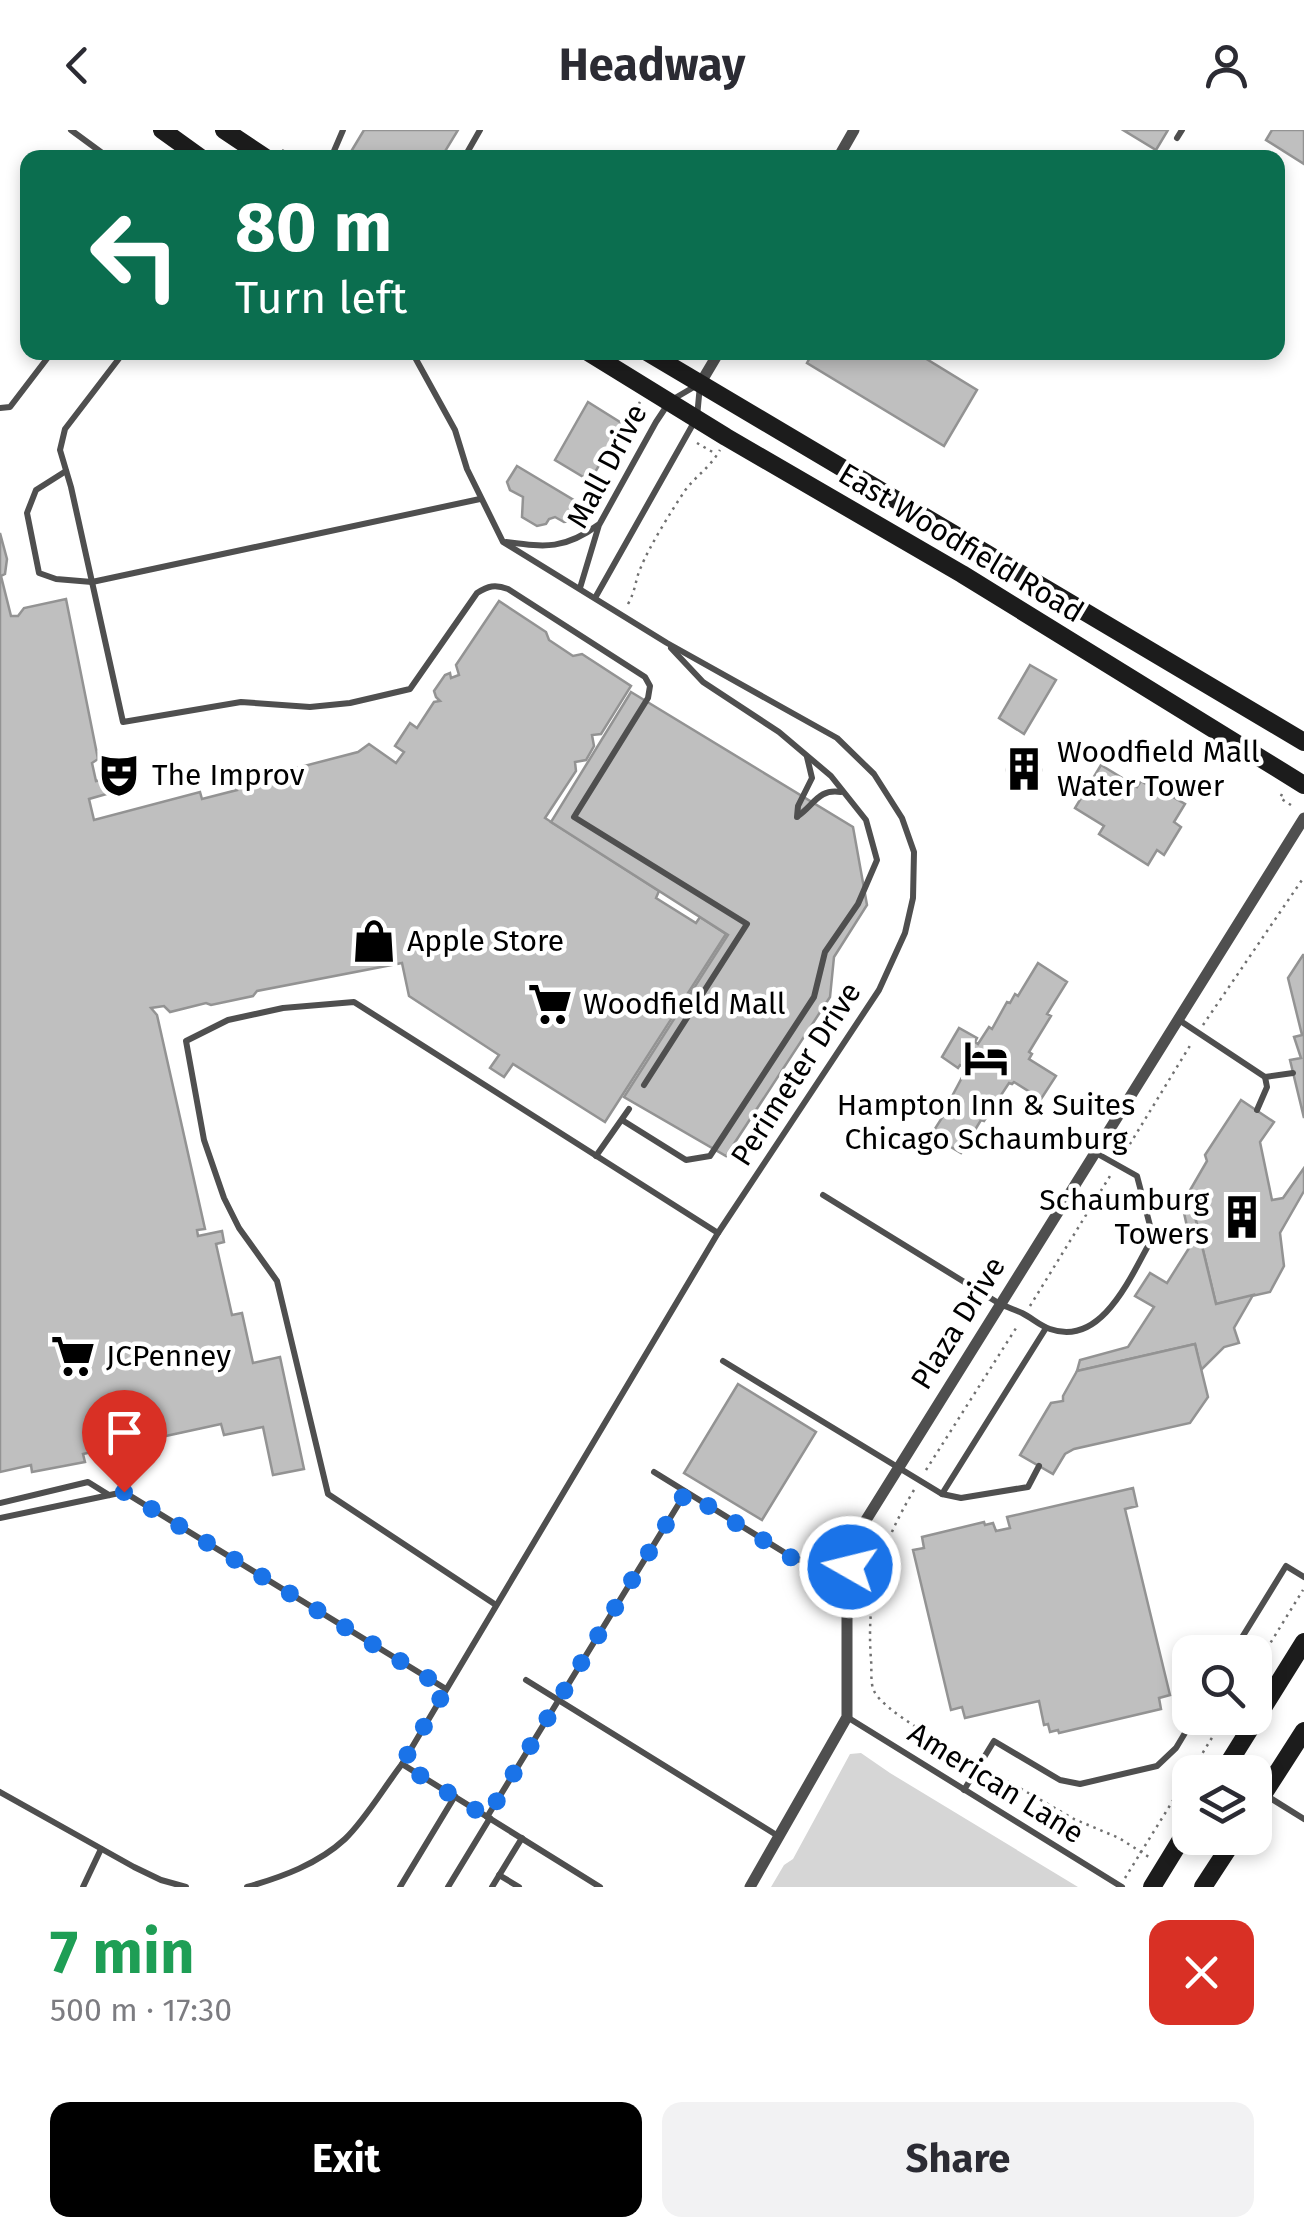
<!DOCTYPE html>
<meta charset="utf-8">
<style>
:root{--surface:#fff;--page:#f2f2f3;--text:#2b2b33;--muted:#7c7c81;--accent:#000}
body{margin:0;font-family:"Fira Sans",sans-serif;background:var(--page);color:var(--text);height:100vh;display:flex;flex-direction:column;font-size:38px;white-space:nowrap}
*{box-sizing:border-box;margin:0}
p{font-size:32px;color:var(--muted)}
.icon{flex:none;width:55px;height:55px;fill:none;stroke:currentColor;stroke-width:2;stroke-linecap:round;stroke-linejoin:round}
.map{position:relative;height:1757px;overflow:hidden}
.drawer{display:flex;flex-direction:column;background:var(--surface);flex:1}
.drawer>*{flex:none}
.banner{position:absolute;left:20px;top:20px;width:1265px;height:210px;border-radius:20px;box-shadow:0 5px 15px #0003;background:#0b6e4f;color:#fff;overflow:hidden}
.controls{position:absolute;left:1172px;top:1505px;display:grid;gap:20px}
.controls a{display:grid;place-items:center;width:100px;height:100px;border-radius:20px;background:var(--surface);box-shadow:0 5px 15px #0003;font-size:50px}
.pin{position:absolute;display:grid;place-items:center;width:85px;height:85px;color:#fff;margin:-102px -42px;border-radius:50% 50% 50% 0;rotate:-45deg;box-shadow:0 0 10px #0007}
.pin .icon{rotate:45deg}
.me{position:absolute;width:110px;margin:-55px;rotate:278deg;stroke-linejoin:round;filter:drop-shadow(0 0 8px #0008)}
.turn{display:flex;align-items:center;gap:35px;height:210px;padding:0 50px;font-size:45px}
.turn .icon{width:130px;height:130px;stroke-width:2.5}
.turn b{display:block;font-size:70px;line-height:85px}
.round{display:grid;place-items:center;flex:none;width:105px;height:105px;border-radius:20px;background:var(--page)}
.head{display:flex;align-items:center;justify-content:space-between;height:170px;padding:0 50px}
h1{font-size:60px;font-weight:700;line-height:75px;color:#1e9e55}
.button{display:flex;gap:20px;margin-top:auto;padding:20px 50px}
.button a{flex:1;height:115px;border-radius:20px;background:var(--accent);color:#fff;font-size:40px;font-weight:700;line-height:115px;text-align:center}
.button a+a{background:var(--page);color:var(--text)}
header{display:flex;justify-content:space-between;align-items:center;height:130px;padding:0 50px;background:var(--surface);font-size:45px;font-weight:700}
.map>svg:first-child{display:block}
.green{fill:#d6d6d6}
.building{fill:#bfbfbf;stroke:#939393;stroke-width:2.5}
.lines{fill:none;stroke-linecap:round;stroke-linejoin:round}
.path{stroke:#717171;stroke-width:2.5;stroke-dasharray:2.5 5;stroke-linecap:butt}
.lane{stroke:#4f4f4f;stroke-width:6}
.street{stroke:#4f4f4f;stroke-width:11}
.secondary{stroke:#1c1c1c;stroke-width:18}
.route{stroke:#1a73e8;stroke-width:18;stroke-dasharray:0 32.4}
.labels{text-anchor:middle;stroke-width:9;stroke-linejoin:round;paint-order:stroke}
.street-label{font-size:30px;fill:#000;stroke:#fff}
.poi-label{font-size:30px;fill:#000;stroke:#fff;text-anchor:start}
</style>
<header><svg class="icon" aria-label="back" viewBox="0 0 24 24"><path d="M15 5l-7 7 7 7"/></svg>Headway<svg class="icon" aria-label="person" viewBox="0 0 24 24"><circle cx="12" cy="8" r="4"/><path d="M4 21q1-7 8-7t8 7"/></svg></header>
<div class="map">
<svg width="1304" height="1757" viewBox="0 0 1304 1757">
<rect width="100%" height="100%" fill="#fff"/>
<!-- green -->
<polygon class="green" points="861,1623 890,1643 1078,1757 771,1757 784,1735 793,1729 850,1624"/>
<!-- building -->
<g class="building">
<polygon points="364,0 458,0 441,28 423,26 422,28 353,28 349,25"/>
<polygon points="1123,0 1168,0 1156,20"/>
<polygon points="1272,0 1304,0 1304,34 1266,10"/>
<polygon points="813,222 915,222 977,260 944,316 807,233"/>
<polygon points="588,272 623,294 590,351 555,330"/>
<polygon points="517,336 582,375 572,391 564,392 555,387 549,389 546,394 537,396 522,387 523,367 510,360 507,352"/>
<polygon points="0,403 7,429 5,444 1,446 11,486 18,486 24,478 66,469 98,629 92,633 96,651 119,647 126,652 128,658 89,669 94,690 200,662 202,669 237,660 235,654 358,622 369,614 396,633 404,622 395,616 410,593 417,598 434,572 440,571 436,567 434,561 445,545 450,543 451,548 459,545 456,535 499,471 546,502 549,510 573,526 582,524 631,556 601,604 592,605 594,616 586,630 575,632 576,641 545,688 659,761 656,768 696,793 700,787 726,804 605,992 513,934 504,947 490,938 499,925 409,866 402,833 257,861 253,866 211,875 206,873 170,882 164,876 151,878 157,885 205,1099 197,1100 198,1106 222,1101 224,1112 216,1114 232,1185 242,1183 253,1233 280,1227 304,1339 273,1345 263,1297 224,1305 221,1294 83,1324 85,1332 32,1342 31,1335 0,1342"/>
<polygon points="1030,535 1056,550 1024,604 999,588"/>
<polygon points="631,562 853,697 867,775 834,827 830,867 726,1026 624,967 728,805 551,692"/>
<circle cx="1024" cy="640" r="17"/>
<polygon points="1101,635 1137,657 1141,651 1152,658 1154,656 1185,674 1174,692 1181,697 1164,725 1157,720 1148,735 1099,704 1104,696 1075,678"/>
<polygon points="1303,825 1304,825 1304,988 1290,930 1301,928 1294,907 1302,905 1288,848"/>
<polygon points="1038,833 1067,852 1047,884 1051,886 1029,922 1032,924 1029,929 1056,946 1041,969 1014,952 1012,954 1009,953 984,991 981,990 961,1023 931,1005 952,972 950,970 967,938 960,935 958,938 942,927 959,898 977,908 975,912 978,914 989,897 992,899 1007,872 1010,873 1015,864 1018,866"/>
<polygon points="1241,970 1274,992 1260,1012 1272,1070 1283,1068 1304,1038 1304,1061 1280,1103 1284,1136 1270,1162 1216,1174 1189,1062 1207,1031 1205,1025"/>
<polygon points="1189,1062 1216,1174 1253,1165 1234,1198 1239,1213 1224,1217 1201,1240 1195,1214 1077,1241 1080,1230 1128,1217 1154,1177 1135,1166 1150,1143 1167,1153 1191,1115 1181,1069 1183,1063"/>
<polygon points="1195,1214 1208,1267 1190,1293 1074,1319 1065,1324 1053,1344 1020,1325 1051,1273 1063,1271 1063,1266 1077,1241"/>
<polygon points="738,1254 816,1302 762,1390 684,1343"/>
<polygon points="1133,1358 1137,1376 1125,1379 1170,1565 1159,1568 1161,1579 1059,1603 1058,1600 1050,1602 1048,1594 1044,1595 1039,1571 965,1588 962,1577 951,1580 913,1420 924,1418 922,1407 984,1392 985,1395 993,1393 996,1401 1010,1398 1007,1387"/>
</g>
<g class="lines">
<!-- path -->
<g class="path">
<polyline points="282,20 294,28"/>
<polyline points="640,272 637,277 647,283"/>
<polyline points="697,313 716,324"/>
<path d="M628 474C636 460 635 450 641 437 649 417 672 380 684 362 695 346 709 339 720 320"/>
<polyline points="1282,664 1280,668 1294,677"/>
<polyline points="1203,895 1304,747"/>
<polyline points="1122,1027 1191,914"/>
<polyline points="1030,1176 1110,1046"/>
<polyline points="926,1340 1018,1195"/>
<path d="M914 1360C880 1417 866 1464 871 1530 872 1538 870 1553 874 1561 883 1581 948 1616 968 1628"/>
<polyline points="1255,1538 1303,1460"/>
<polyline points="988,1640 1074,1689 1119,1708 1152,1729"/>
<polyline points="1191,1642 1224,1588"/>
<polyline points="1125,1748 1190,1643"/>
</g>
<!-- lane -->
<g class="lane">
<polyline points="71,0 109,28"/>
<polyline points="1177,8 1182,0"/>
<polyline points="331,28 343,0"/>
<polyline points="464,28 480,0"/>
<path d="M124 222 65 299 60 320 71 357 123 592 241 572 310 577 350 573 410 559 477 463C488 456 495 454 508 459L645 547 650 556 648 568 574 687 747 794 644 955"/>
<polyline points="0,278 10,277 52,222"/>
<polyline points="66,341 36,360 27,383 39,443 56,449 92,452 480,369"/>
<path d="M506 412C545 417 564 420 598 395"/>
<polyline points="580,458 599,395 656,292 670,271 699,254"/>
<polyline points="595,468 697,287 700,255"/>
<path d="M798 686C814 675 819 658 841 662"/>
<polyline points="797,687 798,676 812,648 807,627"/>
<polyline points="1179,890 1265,947 1267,957 1257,980"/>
<polyline points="1265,947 1293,943"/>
<polyline points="622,990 686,1030 710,1026 814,867 825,822 858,774 877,730 866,690 831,646 779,602 703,552 671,518"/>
<polyline points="596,1026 629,979"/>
<path d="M823 1065 1000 1174C1007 1177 1015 1180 1022 1183 1032 1188 1040 1196 1050 1199 1103 1218 1132 1143 1153 1107L1137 1046 1096 1023"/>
<polyline points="723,1231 942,1364 1046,1198"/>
<polyline points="654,1342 795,1429 848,1437"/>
<polyline points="942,1364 961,1368 1028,1357 1039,1336"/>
<polyline points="0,1373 88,1352 109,1365"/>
<polyline points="0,1388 124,1362 446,1559"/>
<polyline points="496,1475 328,1364 277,1151 239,1098 224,1068 204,1010 186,911 228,890 283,878 354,872 718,1103"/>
<polyline points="1233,1522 1286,1436 1304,1447"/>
<polyline points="526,1550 778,1706"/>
<polyline points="847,1587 1122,1757"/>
<polyline points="402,1634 600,1757"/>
<polyline points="964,1660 994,1611 1060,1650 1080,1654 1157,1636 1176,1618 1194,1588"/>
<polyline points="0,1662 134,1737 161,1750 186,1757"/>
<polyline points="1267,1666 1304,1689"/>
<polyline points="487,1687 686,1362"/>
<polyline points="499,1745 519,1757"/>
<polyline points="83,1757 101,1719"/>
<path d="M247 1757C282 1747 318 1734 345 1709 365 1690 385 1656 402 1634L718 1103 879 860 905 803 913 768 914 722 902 688 874 644 837 608 667 513 503 412 467 339 455 300 412 222"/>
<polyline points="400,1757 455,1666"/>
<polyline points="448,1757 490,1688"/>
<polyline points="492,1757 522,1708"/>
</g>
<!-- street -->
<g class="street">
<polyline points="838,28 854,0"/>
<polyline points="700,254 719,222"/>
<polyline points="750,1757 847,1587 847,1449 852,1422 866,1390 1304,688"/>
</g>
<!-- secondary -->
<g class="secondary">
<polyline points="162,0 201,28"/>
<polyline points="224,0 266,28"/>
<polyline points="588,222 726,307 962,444 1304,655"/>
<polyline points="647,222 1304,612"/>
<polyline points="1223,1642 1304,1512"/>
<polyline points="1255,1677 1304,1601"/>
<polyline points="1152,1757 1190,1695"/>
<polyline points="1203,1757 1235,1708"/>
</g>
</g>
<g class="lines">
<!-- route -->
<polyline class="route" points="124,1362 446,1559 402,1634 487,1687 686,1362 795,1430 850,1437"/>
</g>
<!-- icons -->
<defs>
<g id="building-bare" transform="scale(3.45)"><path d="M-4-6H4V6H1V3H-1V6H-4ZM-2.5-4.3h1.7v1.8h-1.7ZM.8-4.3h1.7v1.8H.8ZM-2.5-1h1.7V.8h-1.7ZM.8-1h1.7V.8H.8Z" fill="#000" stroke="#fff" stroke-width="2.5" paint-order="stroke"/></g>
<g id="theatre-bare" transform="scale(3.45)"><path d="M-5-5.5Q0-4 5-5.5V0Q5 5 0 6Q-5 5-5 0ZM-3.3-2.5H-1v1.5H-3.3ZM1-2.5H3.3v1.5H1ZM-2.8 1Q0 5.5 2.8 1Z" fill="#000" stroke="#fff" stroke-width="2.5" paint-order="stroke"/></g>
<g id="shop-bare" transform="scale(3.45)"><path d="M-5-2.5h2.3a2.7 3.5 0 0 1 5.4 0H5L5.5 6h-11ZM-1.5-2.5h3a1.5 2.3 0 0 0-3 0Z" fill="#000" stroke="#fff" stroke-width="2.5" paint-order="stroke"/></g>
<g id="supermarket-bare" transform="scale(3.45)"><path d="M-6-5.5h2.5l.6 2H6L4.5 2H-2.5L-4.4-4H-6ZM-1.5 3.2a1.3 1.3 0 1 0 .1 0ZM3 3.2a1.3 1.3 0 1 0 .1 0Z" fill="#000" stroke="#fff" stroke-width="2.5" paint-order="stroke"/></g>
<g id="hotel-bare" transform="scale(3.45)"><path d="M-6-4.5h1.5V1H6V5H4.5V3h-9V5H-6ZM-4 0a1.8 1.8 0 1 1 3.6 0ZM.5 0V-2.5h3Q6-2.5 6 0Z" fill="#000" stroke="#fff" stroke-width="2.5" paint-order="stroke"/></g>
</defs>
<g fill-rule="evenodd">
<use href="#building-bare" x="1024" y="639"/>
<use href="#theatre-bare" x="119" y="645"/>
<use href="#shop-bare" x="374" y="811"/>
<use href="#supermarket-bare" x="550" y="874"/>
<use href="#hotel-bare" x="986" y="928"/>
<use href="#building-bare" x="1242" y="1087"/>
<use href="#supermarket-bare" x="73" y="1226"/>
</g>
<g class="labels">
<!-- street labels -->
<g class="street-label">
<text transform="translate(607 336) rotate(-62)" y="10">Mall Drive</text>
<text transform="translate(961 413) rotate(31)" y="10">East Woodfield Road</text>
<text transform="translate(796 944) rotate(-57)" y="10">Perimeter Drive</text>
<text transform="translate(958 1193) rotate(-58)" y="10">Plaza Drive</text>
<text transform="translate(996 1653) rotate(32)" y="10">American Lane</text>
</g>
<!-- poi labels -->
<g class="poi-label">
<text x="1057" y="632">Woodfield Mall<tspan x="1057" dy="34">Water Tower</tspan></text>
<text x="152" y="655">The Improv</text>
<text x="407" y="821">Apple Store</text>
<text x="583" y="884">Woodfield Mall</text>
<text x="986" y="985" text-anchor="middle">Hampton Inn &amp; Suites<tspan x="986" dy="34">Chicago Schaumburg</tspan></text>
<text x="1209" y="1080" text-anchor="end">Schaumburg<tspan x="1209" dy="34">Towers</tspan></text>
<text x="106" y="1236">JCPenney</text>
</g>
</g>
</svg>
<div class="controls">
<a><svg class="icon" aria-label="search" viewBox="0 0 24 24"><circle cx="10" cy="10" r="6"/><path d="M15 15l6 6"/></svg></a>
<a><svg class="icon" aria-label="layers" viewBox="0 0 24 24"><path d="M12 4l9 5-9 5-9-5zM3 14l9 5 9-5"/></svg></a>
</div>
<div class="pin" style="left:124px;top:1362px;background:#d93025"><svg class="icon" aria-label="arrive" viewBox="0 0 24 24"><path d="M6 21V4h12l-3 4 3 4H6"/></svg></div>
<svg class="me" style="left:850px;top:1437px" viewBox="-20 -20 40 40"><circle r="17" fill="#1a73e8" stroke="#fff" stroke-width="3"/><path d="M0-11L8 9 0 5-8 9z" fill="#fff"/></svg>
<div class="banner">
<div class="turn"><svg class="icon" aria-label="left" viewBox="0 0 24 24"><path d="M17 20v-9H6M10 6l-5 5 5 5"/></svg><div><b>80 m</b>Turn left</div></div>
</div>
</div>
<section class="drawer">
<div class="head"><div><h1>7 min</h1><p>500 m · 17:30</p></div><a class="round" style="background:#d93025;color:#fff"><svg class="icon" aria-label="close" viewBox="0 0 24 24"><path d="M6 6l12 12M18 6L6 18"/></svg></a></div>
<div class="button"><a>Exit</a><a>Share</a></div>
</section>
